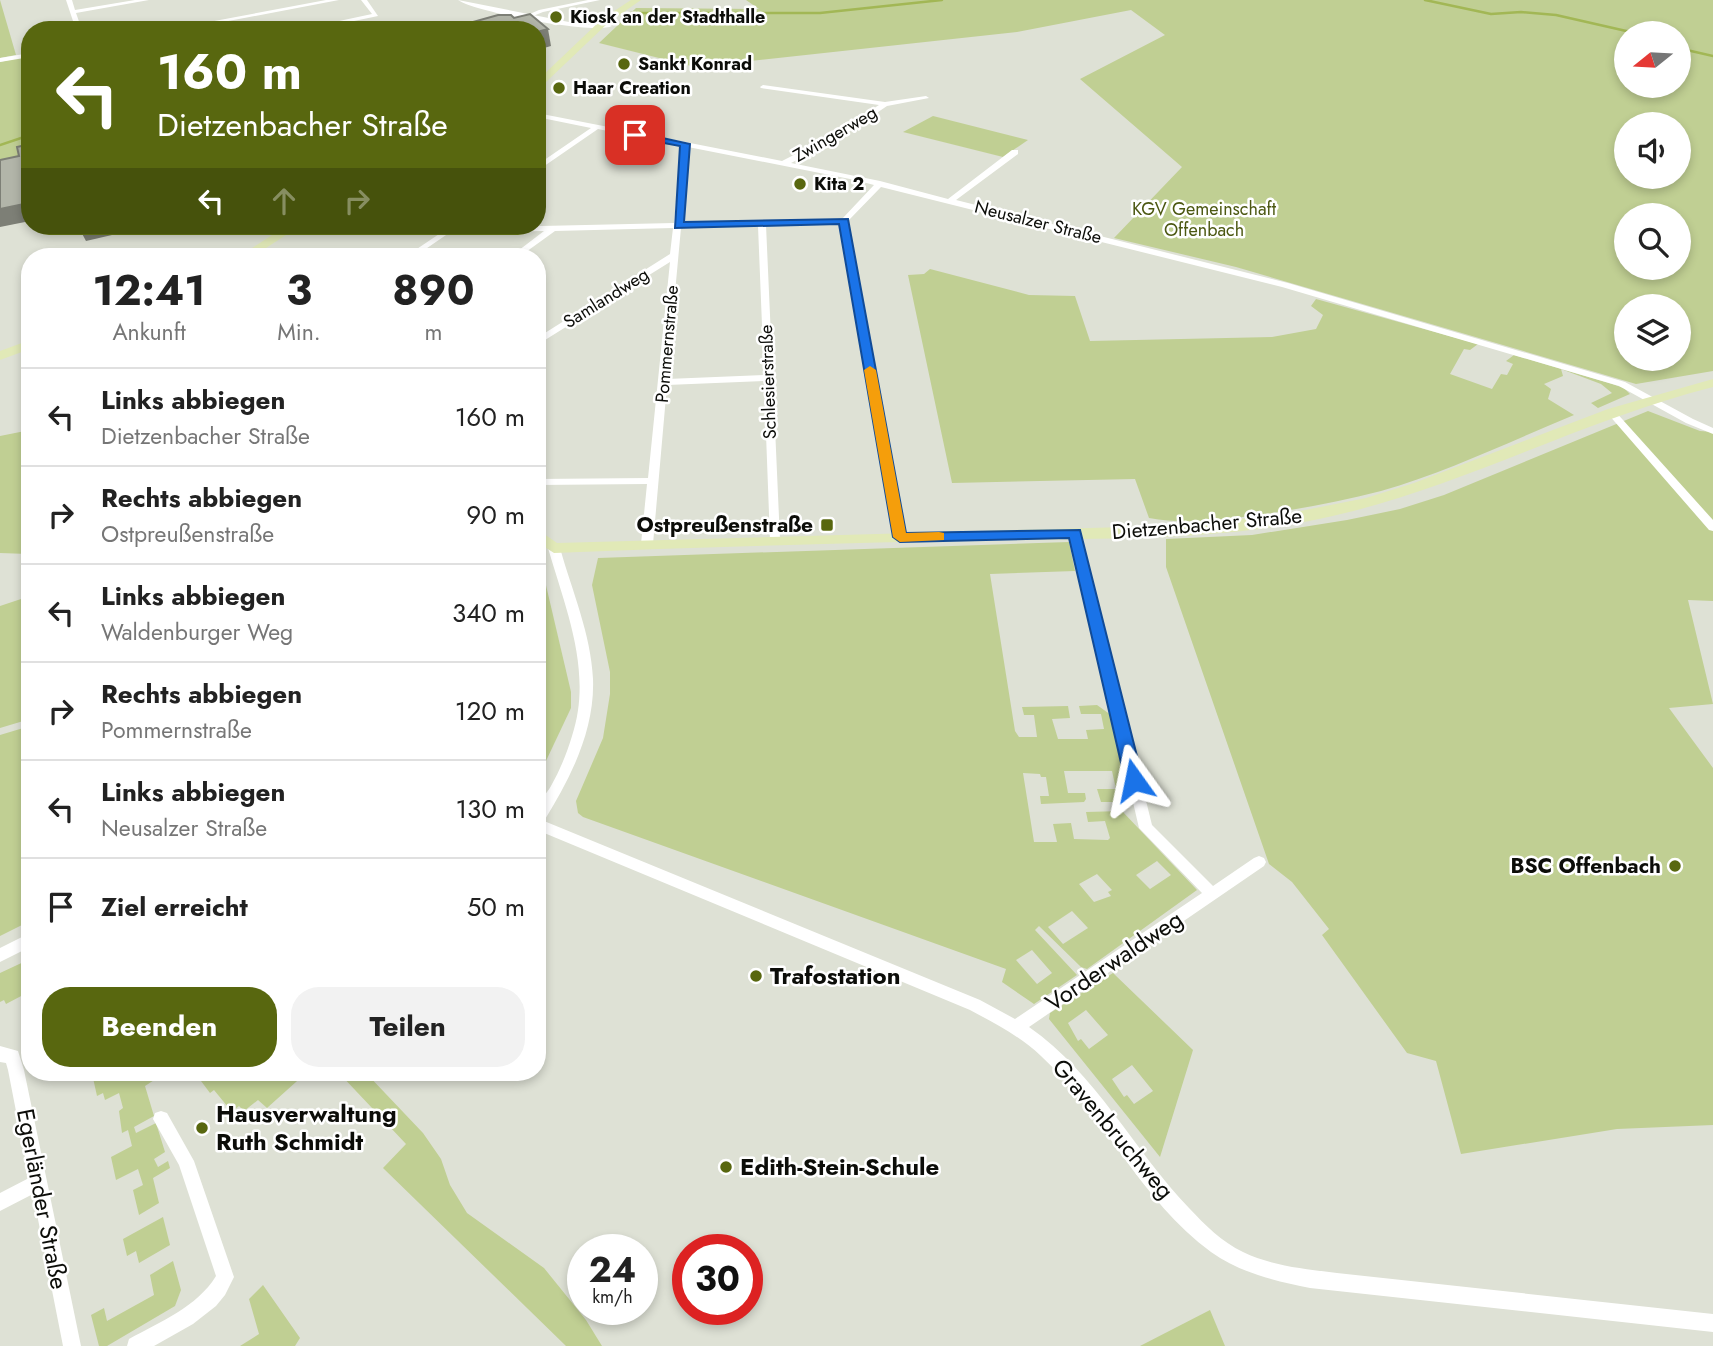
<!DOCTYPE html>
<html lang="de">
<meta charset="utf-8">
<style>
:root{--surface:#fff;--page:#f2f2f2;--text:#222;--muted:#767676;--line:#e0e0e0;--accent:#58670f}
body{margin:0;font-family:Jost,sans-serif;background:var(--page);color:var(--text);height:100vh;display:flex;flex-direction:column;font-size:26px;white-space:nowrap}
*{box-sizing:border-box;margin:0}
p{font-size:23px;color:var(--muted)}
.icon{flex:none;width:38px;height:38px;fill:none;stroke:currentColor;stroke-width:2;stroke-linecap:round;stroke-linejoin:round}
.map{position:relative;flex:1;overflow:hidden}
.side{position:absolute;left:21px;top:248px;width:525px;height:833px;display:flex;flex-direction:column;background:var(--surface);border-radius:28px;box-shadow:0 4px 10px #0003}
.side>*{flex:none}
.banner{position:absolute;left:21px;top:21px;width:525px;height:214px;border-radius:28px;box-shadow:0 4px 10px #0003;background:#58670f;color:#fff;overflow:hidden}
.needle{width:46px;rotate:252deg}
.buttons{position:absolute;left:1614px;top:21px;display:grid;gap:14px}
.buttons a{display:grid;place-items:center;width:77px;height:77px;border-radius:50%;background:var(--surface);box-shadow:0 4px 10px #0003;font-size:35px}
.speed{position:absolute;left:567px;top:1234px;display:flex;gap:14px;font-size:35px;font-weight:700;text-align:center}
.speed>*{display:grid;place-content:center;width:91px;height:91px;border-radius:50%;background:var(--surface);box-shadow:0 4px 10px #0003;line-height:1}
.speed small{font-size:18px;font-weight:400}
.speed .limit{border:10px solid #d22;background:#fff;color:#111}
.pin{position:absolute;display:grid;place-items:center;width:60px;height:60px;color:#fff;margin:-30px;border-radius:14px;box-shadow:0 4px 10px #0006}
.me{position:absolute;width:77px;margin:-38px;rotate:348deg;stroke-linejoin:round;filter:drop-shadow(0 0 5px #0008)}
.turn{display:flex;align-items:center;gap:24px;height:147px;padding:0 21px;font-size:32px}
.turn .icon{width:91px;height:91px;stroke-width:2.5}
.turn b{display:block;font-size:49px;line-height:60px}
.lanes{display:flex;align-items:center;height:66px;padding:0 21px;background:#0003;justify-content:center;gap:35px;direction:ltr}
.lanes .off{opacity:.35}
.eta{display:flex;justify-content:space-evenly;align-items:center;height:119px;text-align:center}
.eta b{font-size:42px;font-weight:700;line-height:49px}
.primary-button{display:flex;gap:14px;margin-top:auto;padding:14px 21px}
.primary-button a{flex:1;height:80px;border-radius:28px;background:var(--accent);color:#fff;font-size:28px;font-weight:700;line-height:80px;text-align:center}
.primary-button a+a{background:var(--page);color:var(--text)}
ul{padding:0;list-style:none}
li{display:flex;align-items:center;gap:21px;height:98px;padding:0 21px;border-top:2px solid var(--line)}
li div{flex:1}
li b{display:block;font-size:26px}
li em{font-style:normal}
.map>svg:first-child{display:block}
.green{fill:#c0cf93;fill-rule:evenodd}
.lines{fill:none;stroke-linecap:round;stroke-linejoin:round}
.stream{stroke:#a2b755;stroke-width:2.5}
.minor{fill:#fff;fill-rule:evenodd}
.tertiary{fill:#fff;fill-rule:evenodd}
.secondary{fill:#e1e9b7;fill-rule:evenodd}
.shaded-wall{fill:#7d7f76}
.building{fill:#b2b5a9;stroke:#7d7f76;stroke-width:2}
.route{fill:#1a73e8;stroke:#114b97;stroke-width:2}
.slow{fill:#f59e0b}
.poi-dot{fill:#58670f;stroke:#fff;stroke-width:2.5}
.labels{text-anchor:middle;stroke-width:5;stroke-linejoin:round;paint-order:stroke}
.far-poi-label{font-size:18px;font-weight:bold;fill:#0c0d09;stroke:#fff;text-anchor:start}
.far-street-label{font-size:18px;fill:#0c0d09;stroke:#fff}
.far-park-label{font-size:18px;fill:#4c5812;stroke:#fff}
.street-label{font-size:21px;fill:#0c0d09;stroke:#fff}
.poi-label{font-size:21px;font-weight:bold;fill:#0c0d09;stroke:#fff;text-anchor:end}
.near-street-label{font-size:24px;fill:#0c0d09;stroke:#fff}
.near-poi-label{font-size:24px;font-weight:bold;fill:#0c0d09;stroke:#fff;text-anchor:start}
</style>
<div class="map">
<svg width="1713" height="1346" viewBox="0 0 1713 1346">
<rect width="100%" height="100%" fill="#dee1d5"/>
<!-- green -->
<g class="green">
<polygon points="0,0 16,55 0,58"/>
<path d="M746 0H1713V371L1636 384 1236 267 1114 238 1182 167 1080 79 1165 35 1131 10 1017 32 695 67 599 43 636 8 759 9ZM1626 33H1678V86H1626ZM1626 124H1678V177H1626ZM1626 215H1678V268H1626ZM1626 306H1678V359H1626Z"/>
<polygon points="23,57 30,83 30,159 0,169 0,62"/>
<polygon points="933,116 1028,140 1003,157 903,132"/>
<path d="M930 269 1029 295 1075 296 1090 341 1272 337 1316 329 1323 315 1311 306 1316 299 1478 344 1470 350 1464 349 1450 374 1492 389 1501 374 1507 375 1513 364 1506 361 1514 355 1609 383 1624 388 1630 394 1598 408 1591 403 1612 393 1601 384 1561 369 1563 376 1544 384 1551 389 1548 399 1574 415C1511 441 1447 472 1381 491 1343 501 1304 508 1266 514 1228 519 1187 525 1149 518L1135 479 952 483 908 275 924 274Z"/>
<polygon points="1648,411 1700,431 1713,432 1713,601 1688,600 1713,704 1669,708 1713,768 1713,1125 1617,1129 1461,1154 1436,1061 1407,1053 1322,935 1329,929 1292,882 1269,864 1166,567 1166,539 1252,535 1347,520 1400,509 1444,495"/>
<polygon points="30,430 30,571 28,554 0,553 0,436"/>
<path d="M1069 542 1075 571 990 574 1015 731 1019 737H1037L1034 715H1024L1022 707 1068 706 1070 718 1052 719 1058 739H1088L1086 730 1104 729 1101 714H1081L1079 706 1097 705 1111 715 1131 791 1120 802H1101L1097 789H1116L1112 771H1064L1068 793H1085L1086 799 1084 802 1041 804 1040 796H1049L1046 777H1041L1040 774 1023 773 1034 842H1057L1053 824 1071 823 1074 839 1108 840 1110 838 1105 821 1088 822 1086 812 1122 811 1197 890 1087 969 1081 967 1039 926 1035 930 1077 975 1034 1004 1002 982 1006 969 583 817 578 813 576 801 603 738 610 694V672L592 585 598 558ZM1157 861 1171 875 1150 889 1136 875ZM1097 874 1112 890 1108 892 1111 896 1094 902 1079 884ZM1072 911 1088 928 1063 944 1048 927ZM1032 950 1052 973 1037 984 1016 960Z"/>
<polygon points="537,562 541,564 571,692 571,708 537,780"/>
<polygon points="30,596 30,719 0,728 0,606"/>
<polygon points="30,726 30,921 0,936 0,735"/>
<polygon points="30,959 30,999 28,1000 25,994 6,1004 4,1000 0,1002 0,973"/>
<path d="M1113 973 1193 1050 1160 1157 1049 1019 1050 1013ZM1086 1010 1108 1035 1089 1049 1081 1039 1078 1041 1068 1023ZM1132 1065 1153 1091 1134 1104 1127 1095 1124 1097 1112 1079Z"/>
<polygon points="103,1073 165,1073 145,1086 154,1116 134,1127 136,1133 156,1123 165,1152 154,1159 158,1167 168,1161 170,1168 153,1178 159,1203 139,1215 133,1190 143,1185 138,1169 116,1180 111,1157 132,1146 128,1130 122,1133 119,1111 123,1108 119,1093 105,1100 103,1093 97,1096 93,1078"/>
<polygon points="195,1073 306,1073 267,1108 258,1100 244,1111 239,1106 232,1112 214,1090 210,1093"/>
<polygon points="339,1073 366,1073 423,1133 441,1159 450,1185 467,1213 544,1268 586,1320 602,1346 566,1346 383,1168 406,1144"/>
<polygon points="163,1217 170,1245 139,1263 136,1251 127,1256 123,1239"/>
<polygon points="173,1261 181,1290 175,1306 107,1346 99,1346 91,1315 104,1308 107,1321 154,1295 150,1275"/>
<polygon points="263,1285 300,1338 295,1346 240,1346 259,1334 249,1299"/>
<polygon points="1210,1310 1225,1346 1140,1346"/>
</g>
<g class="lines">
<!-- stream -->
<g class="stream">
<polyline points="1425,0 1491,14 1521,12 1556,15 1635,33"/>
<polyline points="631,13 820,13 942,0"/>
<polyline points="416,30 453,30"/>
<polyline points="1678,48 1713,56"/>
<polyline points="0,145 30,135"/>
</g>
<!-- minor -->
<g class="minor">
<polygon points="66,0 72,0 75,10 135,0 149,0 76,13 82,30 76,30"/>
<polygon points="326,0 339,0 181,30 166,30"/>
<polygon points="361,0 367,0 378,16 311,30 297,30 372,14"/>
<polygon points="588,0 600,0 543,12 528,18 525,16 539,10"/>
<polygon points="30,53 30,57 0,62 0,58"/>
<path d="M763 85 885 102 926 96 929 98 887 106 835 141 791 163 880 181 948 199 1012 150H1018V154L956 200 1288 283 1625 382 1693 419 1713 428V434L1686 423 1619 386 1282 287 881 187 848 221 905 537 904 540H896L895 537 840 223 766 225 780 540 775 544 770 540 764 381 667 385 653 544 651 547H643L641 544 647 484 537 485V479L648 478 670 262 537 345V338L670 254 673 228 555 231 519 257H510L544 231 449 233 414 257H405L451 226 456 228 674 223 681 146 598 129 537 171V165L591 128 537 117V113L782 161 829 137 879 105 761 88 760 87ZM688 147 855 180 874 185 842 219 682 223ZM758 226 764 375 667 379 681 228Z"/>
<polygon points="1611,409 1614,410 1713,520 1713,531 1709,530 1608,414 1606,412"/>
<path d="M1075 529 1080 533 1152 825 1213 886 1254 858 1259 856 1264 858 1266 862 1264 866 1029 1027C1096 1073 1134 1151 1189 1208 1205 1225 1222 1242 1243 1252 1272 1266 1306 1269 1337 1273L1713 1314V1332L1310 1288C1276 1281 1240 1273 1211 1252 1141 1201 1104 1115 1041 1056 1020 1036 994 1023 970 1010L537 830C537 824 536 815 537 809 539 801 547 793 551 786 560 770 567 753 572 736 593 672 566 610 548 548L554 544 560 548C572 591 591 634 593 679 595 731 570 779 544 821L980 1000 1015 1019 1202 893 1139 828 1070 533Z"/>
<polygon points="30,933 30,947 0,962 0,948"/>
<polygon points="0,1046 18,1051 24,1070 81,1346 63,1346 33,1194 0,1211 0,1193 29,1178 8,1070 6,1063 0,1062"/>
<path d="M161 1111 167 1113 194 1161 234 1277 225 1295 216 1306 193 1324 154 1346H127L129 1339C160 1322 197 1307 216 1276L179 1165 153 1119 155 1113Z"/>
</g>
<!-- tertiary -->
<path class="tertiary" d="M458 0 584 25 608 24 612 26C594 35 475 12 458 0Z"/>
<!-- secondary -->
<g class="secondary">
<polygon points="631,0 641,0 608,23 545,83 539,83 539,79 602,19"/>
<polygon points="286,226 300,226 252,257 238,257"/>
<polygon points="30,340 30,349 0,360 0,351"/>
<path d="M1713 379V387C1578 421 1455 491 1319 519 1213 541 1102 538 993 540 847 543 700 547 554 553L537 542V529L557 543 1163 526 1280 515 1366 498 1414 483 1608 409Z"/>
</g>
</g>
<!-- shaded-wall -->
<g class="shaded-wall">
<polygon points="548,29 551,46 537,50 537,32"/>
<polygon points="29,203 30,221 0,227 0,209"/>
<polygon points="38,226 72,226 41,232"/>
<polygon points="78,226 137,226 138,229 86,241"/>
</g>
<!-- building -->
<g class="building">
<polygon points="530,14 548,29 537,32 537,30 458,30 455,27 498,15 511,15 514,18"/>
<polygon points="30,144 30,206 29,203 0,209 0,160 19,156 17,147"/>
</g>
<!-- route -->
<polygon class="route" points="635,132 690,144 684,222 848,219 906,533 1080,530 1143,780 1140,785 1128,785 1125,780 1069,538 900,542 893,537 839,224 675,228 680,146 632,137 632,133"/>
<!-- slow -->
<polygon class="slow" points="870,366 876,370 906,533 939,532 944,533 944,540 900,542 893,537 864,370"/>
<!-- markers -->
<g class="poi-dot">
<circle cx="556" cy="17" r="7"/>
<circle cx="624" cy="64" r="7"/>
<circle cx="559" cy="88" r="7"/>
<circle cx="800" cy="184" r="7"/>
<rect x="820" y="518" width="14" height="14" rx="3.5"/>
<circle cx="1675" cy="866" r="7"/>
<circle cx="756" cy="976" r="7"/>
<circle cx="202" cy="1128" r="7"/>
<circle cx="726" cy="1167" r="7"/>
</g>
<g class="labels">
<!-- far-poi labels -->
<g class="far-poi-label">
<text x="570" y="23">Kiosk an der Stadthalle</text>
<text x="638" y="70">Sankt Konrad</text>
<text x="573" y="94">Haar Creation</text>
<text x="814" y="190">Kita 2</text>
</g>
<!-- far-street labels -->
<g class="far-street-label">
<text transform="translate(835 134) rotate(-30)" y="6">Zwingerweg</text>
<text transform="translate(1038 222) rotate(14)" y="6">Neusalzer Straße</text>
<text transform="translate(606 298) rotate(-32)" y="6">Samlandweg</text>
<text transform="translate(667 344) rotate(-85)" y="6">Pommernstraße</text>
<text transform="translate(768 382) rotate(-92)" y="6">Schlesierstraße</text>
</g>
<!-- far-park labels -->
<g class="far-park-label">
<text x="1204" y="215">KGV Gemeinschaft<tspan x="1204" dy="21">Offenbach</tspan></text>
</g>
<!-- street labels -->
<g class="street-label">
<text transform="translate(1207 524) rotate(-5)" y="7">Dietzenbacher Straße</text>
</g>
<!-- poi labels -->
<g class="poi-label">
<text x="813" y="532">Ostpreußenstraße</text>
<text x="1661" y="873">BSC Offenbach</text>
</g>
<!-- near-street labels -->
<g class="near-street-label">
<text transform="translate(1114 961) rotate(-34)" y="8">Vorderwaldweg</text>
<text transform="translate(1113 1129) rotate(50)" y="8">Gravenbruchweg</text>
<text transform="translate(42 1199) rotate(79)" y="8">Egerländer Straße</text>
</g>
<!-- near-poi labels -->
<g class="near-poi-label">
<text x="770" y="984">Trafostation</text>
<text x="216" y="1122">Hausverwaltung<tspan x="216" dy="28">Ruth Schmidt</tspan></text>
<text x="740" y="1175">Edith-Stein-Schule</text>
</g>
</g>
</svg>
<div class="buttons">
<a><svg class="needle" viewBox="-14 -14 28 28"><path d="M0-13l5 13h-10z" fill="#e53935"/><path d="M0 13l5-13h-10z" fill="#767676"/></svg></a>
<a><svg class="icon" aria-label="sound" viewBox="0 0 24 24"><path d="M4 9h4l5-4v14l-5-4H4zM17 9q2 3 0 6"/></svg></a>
<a><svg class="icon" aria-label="search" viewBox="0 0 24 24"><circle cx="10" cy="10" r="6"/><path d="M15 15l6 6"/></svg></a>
<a><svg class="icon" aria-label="layers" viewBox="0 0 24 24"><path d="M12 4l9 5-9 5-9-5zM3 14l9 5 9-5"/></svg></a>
</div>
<div class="speed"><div>24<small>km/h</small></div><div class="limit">30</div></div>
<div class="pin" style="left:635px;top:135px;background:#d93025"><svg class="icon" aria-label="arrive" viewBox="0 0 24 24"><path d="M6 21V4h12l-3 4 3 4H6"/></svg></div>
<svg class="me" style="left:1134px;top:780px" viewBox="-20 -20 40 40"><path d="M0-17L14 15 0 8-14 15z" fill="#1a73e8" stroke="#fff" stroke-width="4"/></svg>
<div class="banner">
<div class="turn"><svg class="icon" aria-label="left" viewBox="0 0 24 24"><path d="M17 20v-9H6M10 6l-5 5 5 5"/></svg><div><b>160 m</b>Dietzenbacher Straße</div></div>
<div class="lanes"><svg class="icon" aria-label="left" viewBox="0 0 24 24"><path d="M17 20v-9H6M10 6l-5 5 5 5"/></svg><svg class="icon off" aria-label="ahead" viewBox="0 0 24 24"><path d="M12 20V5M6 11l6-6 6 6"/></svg><svg class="icon off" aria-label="right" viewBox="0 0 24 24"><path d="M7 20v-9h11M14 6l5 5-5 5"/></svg></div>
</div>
<section class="side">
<div class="eta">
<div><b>12:41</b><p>Ankunft</p></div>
<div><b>3</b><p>Min.</p></div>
<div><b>890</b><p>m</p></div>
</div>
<ul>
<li><svg class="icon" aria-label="left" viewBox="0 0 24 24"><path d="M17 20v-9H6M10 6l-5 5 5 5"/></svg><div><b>Links abbiegen</b><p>Dietzenbacher Straße</p></div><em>160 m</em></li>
<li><svg class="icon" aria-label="right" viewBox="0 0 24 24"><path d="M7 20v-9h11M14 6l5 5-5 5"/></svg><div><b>Rechts abbiegen</b><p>Ostpreußenstraße</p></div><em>90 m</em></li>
<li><svg class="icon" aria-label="left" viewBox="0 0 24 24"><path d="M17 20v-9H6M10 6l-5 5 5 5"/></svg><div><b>Links abbiegen</b><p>Waldenburger Weg</p></div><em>340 m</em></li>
<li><svg class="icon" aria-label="right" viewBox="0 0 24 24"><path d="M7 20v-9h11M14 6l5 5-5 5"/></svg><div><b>Rechts abbiegen</b><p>Pommernstraße</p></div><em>120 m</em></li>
<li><svg class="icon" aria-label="left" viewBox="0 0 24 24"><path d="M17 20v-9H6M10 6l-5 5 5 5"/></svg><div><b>Links abbiegen</b><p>Neusalzer Straße</p></div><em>130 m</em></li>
<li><svg class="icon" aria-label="arrive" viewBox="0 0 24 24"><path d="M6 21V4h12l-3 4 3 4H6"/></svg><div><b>Ziel erreicht</b></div><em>50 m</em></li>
</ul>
<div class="primary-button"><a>Beenden</a><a>Teilen</a></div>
</section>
</div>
